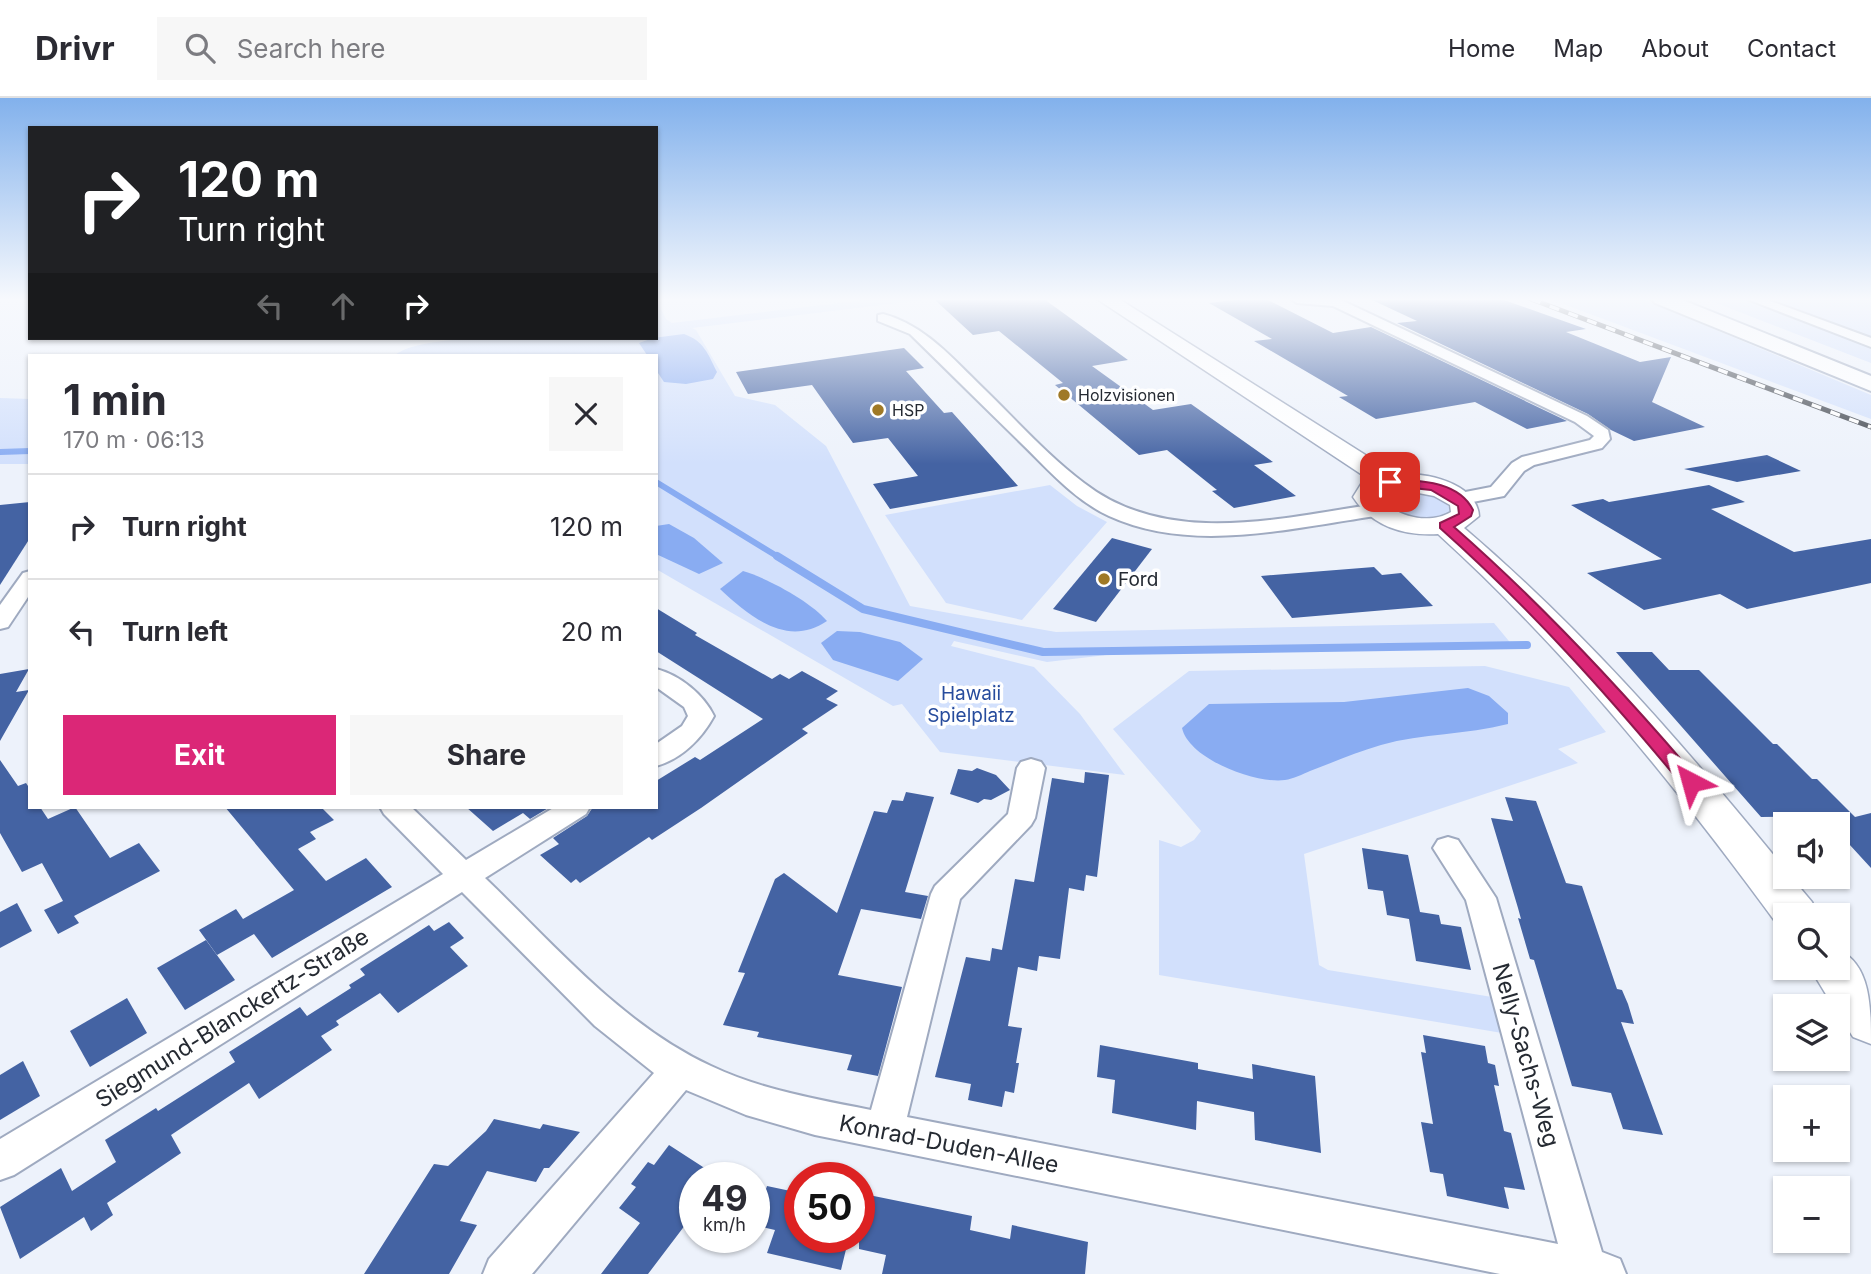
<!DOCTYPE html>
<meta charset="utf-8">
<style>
:root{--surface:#fff;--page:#f7f7f7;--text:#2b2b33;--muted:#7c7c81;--line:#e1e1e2;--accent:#db2777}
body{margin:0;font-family:Inter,sans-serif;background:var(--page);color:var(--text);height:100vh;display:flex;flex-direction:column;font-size:26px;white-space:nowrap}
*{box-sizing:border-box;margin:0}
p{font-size:23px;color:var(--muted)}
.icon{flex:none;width:38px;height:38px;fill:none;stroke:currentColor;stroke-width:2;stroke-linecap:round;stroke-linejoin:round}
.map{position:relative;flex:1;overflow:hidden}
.details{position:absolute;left:28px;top:256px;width:630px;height:455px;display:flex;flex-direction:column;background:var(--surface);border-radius:0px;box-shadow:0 2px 5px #0004}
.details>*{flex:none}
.hud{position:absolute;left:28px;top:28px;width:630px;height:214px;border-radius:0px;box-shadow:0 2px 5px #0004;background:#202124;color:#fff;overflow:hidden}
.fabs{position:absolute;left:1773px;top:714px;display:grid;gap:14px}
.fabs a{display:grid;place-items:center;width:77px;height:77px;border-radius:0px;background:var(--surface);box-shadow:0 2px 5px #0004;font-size:35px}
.speed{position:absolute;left:679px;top:1064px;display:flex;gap:14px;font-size:35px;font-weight:700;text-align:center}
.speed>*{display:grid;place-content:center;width:91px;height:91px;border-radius:50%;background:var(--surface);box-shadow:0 2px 5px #0004;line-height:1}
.speed small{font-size:18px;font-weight:400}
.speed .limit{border:10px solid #d22;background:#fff;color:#111}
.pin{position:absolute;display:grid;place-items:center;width:60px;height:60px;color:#fff;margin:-30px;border-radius:14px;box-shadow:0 4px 10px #0006}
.me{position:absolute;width:77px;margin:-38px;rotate:321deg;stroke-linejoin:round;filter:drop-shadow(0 0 5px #0008)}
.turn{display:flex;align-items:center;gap:24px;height:147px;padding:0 35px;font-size:32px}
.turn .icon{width:91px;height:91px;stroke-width:2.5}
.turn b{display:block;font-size:49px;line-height:60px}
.lanes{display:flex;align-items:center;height:66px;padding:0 35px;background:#0003;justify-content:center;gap:35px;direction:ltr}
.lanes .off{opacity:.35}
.round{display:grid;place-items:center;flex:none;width:74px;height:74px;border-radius:0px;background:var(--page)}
.summary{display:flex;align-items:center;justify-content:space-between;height:119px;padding:0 35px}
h1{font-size:42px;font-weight:700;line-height:52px}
.primary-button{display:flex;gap:14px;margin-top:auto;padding:14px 35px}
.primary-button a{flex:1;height:80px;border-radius:0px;background:var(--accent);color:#fff;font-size:28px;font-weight:700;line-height:80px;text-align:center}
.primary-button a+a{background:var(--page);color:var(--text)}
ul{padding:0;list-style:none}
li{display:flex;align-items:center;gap:21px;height:105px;padding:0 35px;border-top:2px solid var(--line)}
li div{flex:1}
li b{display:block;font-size:26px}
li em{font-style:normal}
header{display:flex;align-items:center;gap:42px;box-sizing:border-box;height:98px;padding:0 35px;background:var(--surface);border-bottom:2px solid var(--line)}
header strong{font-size:33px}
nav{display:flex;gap:38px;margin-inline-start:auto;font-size:24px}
.search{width:490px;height:63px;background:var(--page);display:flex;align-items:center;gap:18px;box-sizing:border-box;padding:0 24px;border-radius:0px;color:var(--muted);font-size:26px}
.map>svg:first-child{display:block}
.green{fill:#d2e0fc}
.water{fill:#89acf2}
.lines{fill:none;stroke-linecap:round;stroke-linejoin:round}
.stream-far1{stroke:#89acf2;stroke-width:6}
.stream{stroke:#89acf2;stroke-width:8}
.building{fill:#4463a3}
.street-casing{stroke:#9faac0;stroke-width:4}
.secondary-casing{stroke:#9faac0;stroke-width:3}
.highway-casing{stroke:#9faac0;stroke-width:4}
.street{fill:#fff;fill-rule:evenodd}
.secondary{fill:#fff;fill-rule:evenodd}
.highway{fill:#fff;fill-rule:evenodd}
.rail-casing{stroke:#3e434b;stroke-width:5}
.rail{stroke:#fff;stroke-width:3.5;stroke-dasharray:10;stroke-linecap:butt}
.route{fill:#db2777;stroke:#8e194d;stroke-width:2}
.poi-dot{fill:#9f7926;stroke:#fff;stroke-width:2.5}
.labels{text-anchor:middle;stroke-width:7;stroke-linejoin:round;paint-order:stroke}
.far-poi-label{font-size:16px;fill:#252a32;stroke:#fff;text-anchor:start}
.poi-label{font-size:19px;fill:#252a32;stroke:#fff;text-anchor:start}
.park-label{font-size:19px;fill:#274c9d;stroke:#fff}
.near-street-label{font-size:23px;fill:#252a32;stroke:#fff}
</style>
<header>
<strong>Drivr</strong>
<div class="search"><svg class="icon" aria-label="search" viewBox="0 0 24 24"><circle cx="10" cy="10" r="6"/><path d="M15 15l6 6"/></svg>Search here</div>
<nav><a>Home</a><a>Map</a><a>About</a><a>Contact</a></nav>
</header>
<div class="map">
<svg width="1871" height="1176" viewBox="0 0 1871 1176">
<rect width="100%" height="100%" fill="#edf2fb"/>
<!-- green -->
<g class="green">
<path d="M656 201 666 221 672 225 873 201H931L692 230 696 232 735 298 775 307 826 348 910 508 1056 534 1494 525 1513 548 1166 550 1047 564 954 543 951 548 1034 569 1080 616 1125 677 940 654 902 606 893 608 656 471V257H395C430 230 605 240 656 240Z"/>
<polygon points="1550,201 1642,201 1871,297 1871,321"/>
<polygon points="1706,201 1871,201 1871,265"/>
<polygon points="0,300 30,301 30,366 0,366"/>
<polygon points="1050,387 1077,408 1107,424 1022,522 946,505 885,417"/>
<path d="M1404 391 1423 393 1447 404 1450 413C1434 428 1403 419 1387 407L1385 398Z"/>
<polygon points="1485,568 1569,589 1606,634 1558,651 1578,665 1304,756 1319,867 1328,872 1492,899 1502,935 1159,877 1159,742 1181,749 1194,742 1201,733 1113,631 1189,573"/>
</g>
<!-- water -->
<g class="water">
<path d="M684 236C704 243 708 256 717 274L713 281 686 286 664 284 656 272V257H647L639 245 653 240Z"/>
<polygon points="669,426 694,440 723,465 699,476 656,456 656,428"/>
<path d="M743 473C767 480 810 503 827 523 787 550 750 519 720 491Z"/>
<polygon points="837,533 860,534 900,544 923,561 898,583 833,562 821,545"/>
<path d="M1468 590 1489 598 1508 615V626C1466 637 1423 635 1381 647 1357 654 1334 664 1310 673 1303 676 1293 681 1285 682 1255 686 1189 661 1182 630L1209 606 1344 604Z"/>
</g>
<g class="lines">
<!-- stream-far1 -->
<g class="stream-far1">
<polyline points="0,354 30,353"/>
<polyline points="656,384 780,460"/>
</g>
<!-- stream -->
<polyline class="stream" points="777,458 863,511 1043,554 1527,547"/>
</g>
<!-- building -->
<g class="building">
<polygon points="934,201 1044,201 1128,262 1092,268 1153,312 1191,306 1273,364 1254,367 1296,398 1234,410 1212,393 1217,392 1167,352 1139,357 1055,287 1063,285 999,233 973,237"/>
<polygon points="1242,201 1266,201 1333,235 1371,229 1567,323 1527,331 1475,304 1376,321 1339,299 1348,298 1254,243 1272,241 1209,205"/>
<polygon points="1370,201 1501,201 1586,231 1566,234 1640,264 1671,259 1652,304 1705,329 1634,343 1611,332 1588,316 1397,225 1417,223"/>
<polygon points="904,250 924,270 906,273 944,315 952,314 1018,388 890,411 873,386 918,378 888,340 853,345 812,287 748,296 736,274"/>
<polygon points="1767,357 1801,373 1737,384 1684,371"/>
<polygon points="1709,387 1745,404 1711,411 1794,454 1871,441 1871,485 1747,511 1720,496 1644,512 1587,475 1662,461 1571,407 1603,401 1609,404"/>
<polygon points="30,404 30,440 0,487 0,407"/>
<polygon points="1112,440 1152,451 1096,524 1053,511"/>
<polygon points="1374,469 1382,477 1401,475 1433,508 1292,520 1261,478"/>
<polygon points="656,510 697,535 695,537 772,581 780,576 789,581 802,573 838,593 826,601 838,607 802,631 808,635 701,710 652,742 649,739 580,785 576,781 571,785 540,757 559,746 553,740 587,718 593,709 656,709 656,683 695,659 700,662 763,621 656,553"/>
<polygon points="1616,554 1652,554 1669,572 1699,572 1773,646 1777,646 1812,681 1817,681 1855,719 1871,715 1871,770 1838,734 1838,726 1830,726 1822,718 1761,719"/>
<polygon points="29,571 16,594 29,592 0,643 0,576"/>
<polygon points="0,662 18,688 26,685 30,691 30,709 40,709 48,721 75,709 110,760 139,745 160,773 74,818 79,825 58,836 44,812 63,803 42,765 22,774 0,735"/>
<polygon points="977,670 996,677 1010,692 991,702 984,701 978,705 950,696 958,671 972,673"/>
<polygon points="1085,674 1109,677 1097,779 1086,777 1084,793 1069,790 1060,861 1039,858 1037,873 1018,869 1008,928 1022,930 1016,965 1019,965 1014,995 1005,993 1002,1009 968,1002 971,986 935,979 966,859 990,863 992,850 1002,852 1015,781 1034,784 1052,680 1084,685"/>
<polygon points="906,694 934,699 905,794 928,798 921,821 861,811 838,877 902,889 878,978 847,972 852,957 757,939 759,934 723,927 745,875 738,874 775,781 784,775 837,815 874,713 887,715 892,702 903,703"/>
<polygon points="1505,699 1536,703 1566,785 1582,788 1617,891 1622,892 1628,906 1634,926 1621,924 1663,1037 1623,1031 1611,995 1572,988 1534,862 1530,861 1518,820 1521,821 1518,810 1491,720 1513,723"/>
<polygon points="225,709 321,709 334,722 310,734 316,741 298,751 326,783 366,760 392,789 272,860 254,836 217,857 199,832 236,811 243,821 294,792"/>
<polygon points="466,709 550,709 530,721 523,715 493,733"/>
<polygon points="1362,750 1408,757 1420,814 1439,817 1441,826 1461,829 1471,872 1416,863 1409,821 1387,817 1383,793 1368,791"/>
<polygon points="17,805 32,833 0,850 0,814"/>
<polygon points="449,824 464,840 450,849 468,868 398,915 380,895 336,923 339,927 321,938 332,952 259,1001 249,985 171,1037 181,1055 107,1105 113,1117 91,1133 84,1119 20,1161 0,1109 61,1070 72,1093 116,1064 105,1042 156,1010 158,1013 235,964 229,954 300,909 307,918 351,890 349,887 365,877 360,871 429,827 434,833"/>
<polygon points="206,842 235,882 185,912 157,870"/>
<polygon points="127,900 147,935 90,969 70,933"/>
<polygon points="1423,937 1485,948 1488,965 1495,967 1499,988 1494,987 1504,1033 1511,1035 1525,1092 1504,1089 1509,1111 1447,1098 1443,1076 1430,1074 1421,1024 1433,1026 1421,954 1426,955"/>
<polygon points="1100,947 1198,965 1198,971 1253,981 1252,966 1315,978 1321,1055 1255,1042 1254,1014 1197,1003 1196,1032 1112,1015 1115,982 1097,979"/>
<polygon points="23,963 40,998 0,1022 0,977"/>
<polygon points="494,1021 540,1031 543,1026 580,1034 549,1070 544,1070 536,1084 487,1073 460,1123 477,1127 449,1176 364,1176 434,1066 448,1068 486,1033"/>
<polygon points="669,1047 720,1080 695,1080 695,1114 648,1176 601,1176 640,1125 619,1110 636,1089 631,1086 648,1064 654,1067"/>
<polygon points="767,1088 800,1095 800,1139 849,1139 841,1172 767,1155 775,1132 754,1127"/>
<polygon points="859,1095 972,1118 970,1132 1010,1141 1012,1127 1088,1144 1085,1176 882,1176 886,1157 859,1151"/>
</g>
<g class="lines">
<!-- street casing -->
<g class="street-casing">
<g id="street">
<polygon points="1291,201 1341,202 1587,318 1608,332 1610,341 1602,350 1534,367 1524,373 1504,398 1457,407 1450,405 1448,401 1450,397 1491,389 1512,365 1522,359 1590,342 1594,338 1575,324 1333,208 1297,205"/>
<polygon points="1747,201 1765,201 1871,240 1871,249"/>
<path d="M883 216C925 227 953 261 984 291 1016 322 1048 358 1084 385 1168 450 1280 420 1376 406L1386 412 1376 418C1291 430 1191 456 1109 418 1074 402 1047 370 1020 344 983 308 947 272 910 236L878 223V217Z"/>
<polygon points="30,473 30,496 8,529 0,531 0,507 23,475"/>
<path d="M656 571C680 577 704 597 714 618 702 640 682 661 656 668V646L682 628 688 618 684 609 656 589Z"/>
<path d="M1031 661 1041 664 1045 670 1035 720 1031 727 960 801 907 1019 1558 1146 1466 802 1433 750 1438 742 1448 739 1458 742 1496 800 1602 1154 1620 1161 1626 1176H1500L815 1037 746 1017 686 992 532 1176H483L489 1161 654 975 595 928 462 794 14 1077 0 1082V1041L443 776 384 716 380 709H411L466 762 555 709H590L586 716 485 780C554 846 622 927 711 968 761 992 817 1001 871 1012L931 796 935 788 1008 716 1017 670 1021 664Z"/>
</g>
</g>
<!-- secondary casing -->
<g class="secondary-casing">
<g id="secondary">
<path d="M1097 201H1119L1397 377C1424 373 1477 385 1479 418L1464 430C1578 527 1676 638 1771 754L1785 771V779H1791L1812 804 1818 817H1785V831L1780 830C1676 688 1568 554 1438 436 1403 438 1372 428 1353 399L1363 383 1370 382ZM1403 392 1434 398 1450 407 1451 414C1429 427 1395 419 1380 399L1381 395Z"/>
<path d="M1838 852C1871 866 1871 910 1871 946L1853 939 1838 915V908H1833L1810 870H1838Z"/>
</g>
</g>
<!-- highway casing -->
<g class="highway-casing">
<polygon id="highway" points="1652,201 1680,201 1871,278 1871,293 1655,205"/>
</g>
<!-- street -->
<use href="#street" class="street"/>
<!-- secondary -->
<use href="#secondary" class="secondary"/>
<!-- highway -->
<use href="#highway" class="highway"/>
<!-- rail casing -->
<g class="rail-casing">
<polyline id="rail" points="1531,201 1871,329"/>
</g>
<!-- rail -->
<use href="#rail" class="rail"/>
</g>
<!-- sky -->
<linearGradient id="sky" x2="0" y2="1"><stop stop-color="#82b1ec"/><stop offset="0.55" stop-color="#f7f9fd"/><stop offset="1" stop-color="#f7f9fd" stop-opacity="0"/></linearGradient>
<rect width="1871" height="366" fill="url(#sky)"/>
<!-- route -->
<path class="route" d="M1390 381C1418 383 1458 382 1473 412L1471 418 1454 429C1542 506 1621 591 1697 680L1700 684 1697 689H1684C1608 597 1530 510 1440 430V425L1459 416 1458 408 1431 392 1385 387 1384 384Z"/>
<!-- markers -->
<g class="poi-dot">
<circle cx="1064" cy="297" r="7"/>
<circle cx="878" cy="312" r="7"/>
<circle cx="1104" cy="481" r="7"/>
</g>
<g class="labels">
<!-- far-poi labels -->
<g class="far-poi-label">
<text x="1078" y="303">Holzvisionen</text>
<text x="892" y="318">HSP</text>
</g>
<!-- poi labels -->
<g class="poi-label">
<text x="1118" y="488">Ford</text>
</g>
<!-- park labels -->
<g class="park-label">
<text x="971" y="602">Hawaii<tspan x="971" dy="22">Spielplatz</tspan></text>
</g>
<!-- near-street labels -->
<g class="near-street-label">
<text transform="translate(232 920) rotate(-32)" y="8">Siegmund-Blanckertz-Straße</text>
<text transform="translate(1526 957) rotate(74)" y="8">Nelly-Sachs-Weg</text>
<text transform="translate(949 1046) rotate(11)" y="8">Konrad-Duden-Allee</text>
</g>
</g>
</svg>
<div class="fabs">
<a><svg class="icon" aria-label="sound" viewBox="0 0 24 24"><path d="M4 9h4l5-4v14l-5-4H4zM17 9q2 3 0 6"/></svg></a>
<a><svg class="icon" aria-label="search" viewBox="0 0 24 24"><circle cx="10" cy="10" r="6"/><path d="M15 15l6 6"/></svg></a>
<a><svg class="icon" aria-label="layers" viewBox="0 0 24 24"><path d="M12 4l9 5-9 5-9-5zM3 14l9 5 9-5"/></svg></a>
<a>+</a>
<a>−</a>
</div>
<div class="speed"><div>49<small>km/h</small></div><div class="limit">50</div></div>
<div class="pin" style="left:1390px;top:384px;background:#d93025"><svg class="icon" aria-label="arrive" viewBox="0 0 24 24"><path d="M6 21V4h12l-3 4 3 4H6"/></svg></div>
<svg class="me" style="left:1691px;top:684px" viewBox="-20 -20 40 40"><path d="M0-17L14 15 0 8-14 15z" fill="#db2777" stroke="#fff" stroke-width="4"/></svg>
<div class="hud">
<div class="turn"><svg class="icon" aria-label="right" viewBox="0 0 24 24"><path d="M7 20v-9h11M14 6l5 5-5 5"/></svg><div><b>120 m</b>Turn right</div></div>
<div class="lanes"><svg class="icon off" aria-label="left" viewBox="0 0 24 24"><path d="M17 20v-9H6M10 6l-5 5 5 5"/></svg><svg class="icon off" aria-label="ahead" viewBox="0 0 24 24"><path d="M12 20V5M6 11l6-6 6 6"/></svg><svg class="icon" aria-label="right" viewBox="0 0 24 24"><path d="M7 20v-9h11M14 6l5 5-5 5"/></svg></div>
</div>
<section class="details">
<div class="summary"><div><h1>1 min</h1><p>170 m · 06:13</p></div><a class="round"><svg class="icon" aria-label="close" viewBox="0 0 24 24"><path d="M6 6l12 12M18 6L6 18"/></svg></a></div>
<ul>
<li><svg class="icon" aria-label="right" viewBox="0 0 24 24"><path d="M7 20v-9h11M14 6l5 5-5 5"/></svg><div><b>Turn right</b></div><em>120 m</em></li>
<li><svg class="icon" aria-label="left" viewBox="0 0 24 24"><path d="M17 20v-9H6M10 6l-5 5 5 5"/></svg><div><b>Turn left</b></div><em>20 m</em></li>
</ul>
<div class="primary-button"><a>Exit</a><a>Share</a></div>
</section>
</div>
